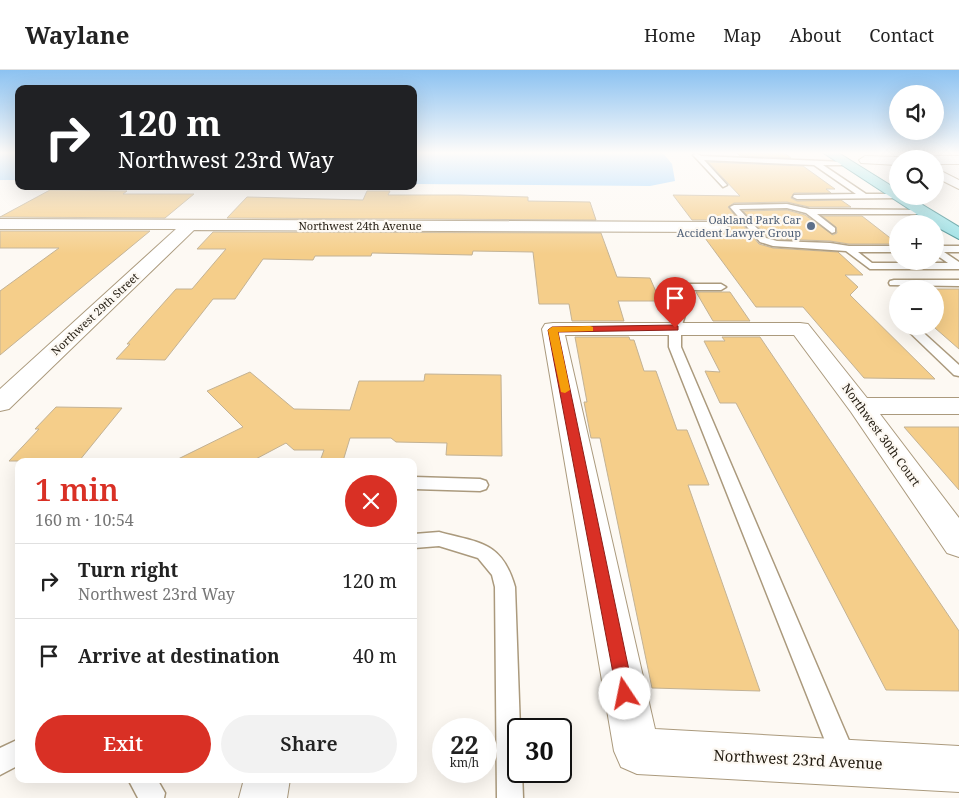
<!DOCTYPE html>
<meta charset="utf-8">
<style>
:root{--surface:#fff;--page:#f2f2f2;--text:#222;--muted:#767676;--line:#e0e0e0;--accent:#d93025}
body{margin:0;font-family:"Noto Serif",serif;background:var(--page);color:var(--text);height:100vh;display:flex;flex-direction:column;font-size:19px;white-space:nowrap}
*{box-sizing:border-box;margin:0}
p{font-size:16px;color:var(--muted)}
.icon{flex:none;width:28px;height:28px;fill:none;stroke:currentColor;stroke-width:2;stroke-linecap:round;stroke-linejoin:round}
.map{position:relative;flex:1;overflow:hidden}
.details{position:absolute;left:15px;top:388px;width:402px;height:325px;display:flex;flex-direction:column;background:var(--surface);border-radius:10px;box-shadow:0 5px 20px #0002}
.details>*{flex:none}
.banner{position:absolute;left:15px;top:15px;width:402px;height:105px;border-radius:10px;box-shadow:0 5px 20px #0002;background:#202124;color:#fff;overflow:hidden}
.tools{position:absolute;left:889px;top:15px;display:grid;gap:10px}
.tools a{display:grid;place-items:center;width:55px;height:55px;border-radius:50%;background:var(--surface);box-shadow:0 5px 20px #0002;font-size:25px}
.speed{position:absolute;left:432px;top:648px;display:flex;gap:10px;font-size:25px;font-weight:700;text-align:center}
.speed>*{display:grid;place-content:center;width:65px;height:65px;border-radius:50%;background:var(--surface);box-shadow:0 5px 20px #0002;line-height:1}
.speed small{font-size:12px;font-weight:400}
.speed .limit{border:2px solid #111;border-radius:8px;background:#fff;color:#111}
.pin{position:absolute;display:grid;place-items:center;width:42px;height:42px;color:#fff;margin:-51px -21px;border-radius:50% 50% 50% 0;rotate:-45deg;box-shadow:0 0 5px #0007}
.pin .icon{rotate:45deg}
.me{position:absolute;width:55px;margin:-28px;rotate:349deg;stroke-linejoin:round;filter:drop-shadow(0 0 4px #0008)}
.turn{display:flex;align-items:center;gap:18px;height:105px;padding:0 20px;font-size:22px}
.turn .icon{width:65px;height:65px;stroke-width:2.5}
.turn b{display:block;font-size:35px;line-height:42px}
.round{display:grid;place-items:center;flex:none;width:52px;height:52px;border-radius:26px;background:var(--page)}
.overview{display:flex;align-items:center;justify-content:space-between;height:85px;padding:0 20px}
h1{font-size:30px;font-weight:600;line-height:38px;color:var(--accent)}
.button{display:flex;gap:10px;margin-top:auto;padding:10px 20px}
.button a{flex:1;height:58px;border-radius:30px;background:var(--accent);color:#fff;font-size:20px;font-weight:600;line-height:58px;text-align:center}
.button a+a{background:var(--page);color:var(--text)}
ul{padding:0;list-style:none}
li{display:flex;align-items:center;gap:15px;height:75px;padding:0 20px;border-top:1px solid var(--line)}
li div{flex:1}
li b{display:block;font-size:19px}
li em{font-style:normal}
header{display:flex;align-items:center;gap:30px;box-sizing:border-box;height:70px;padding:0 25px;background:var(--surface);border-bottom:1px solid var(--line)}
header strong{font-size:24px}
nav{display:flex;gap:28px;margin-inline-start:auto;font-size:18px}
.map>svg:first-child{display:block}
.water{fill:#a3d6fe}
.building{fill:#f5ce8a;stroke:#c3b294}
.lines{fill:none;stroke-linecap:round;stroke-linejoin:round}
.service-casing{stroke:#ab9a7d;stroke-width:3}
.minor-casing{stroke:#ab9a7d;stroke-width:2}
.primary-casing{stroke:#438f91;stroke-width:2}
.service{fill:#fff;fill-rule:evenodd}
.minor{fill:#fff;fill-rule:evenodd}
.primary{fill:#99e1e6;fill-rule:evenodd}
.route{fill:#d93025;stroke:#8d1f18}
.slow{fill:#f59e0b}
.service-dot{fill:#5c6f8a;stroke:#fdf9f3;stroke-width:2}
.labels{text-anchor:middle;stroke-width:4.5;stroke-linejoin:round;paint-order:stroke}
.far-service-label{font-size:11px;fill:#4e5e75;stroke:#fdf9f3;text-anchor:end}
.far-street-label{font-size:11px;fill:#221b10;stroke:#fdf9f3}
.street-label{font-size:12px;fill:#221b10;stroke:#fdf9f3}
.near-street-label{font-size:15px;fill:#221b10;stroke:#fdf9f3}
</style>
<header>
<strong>Waylane</strong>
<nav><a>Home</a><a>Map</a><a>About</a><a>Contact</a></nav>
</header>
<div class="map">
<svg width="959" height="728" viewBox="0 0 959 728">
<rect width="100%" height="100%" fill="#fdf9f3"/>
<!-- water -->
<g class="water">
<rect x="0" y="82" width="19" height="28"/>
<polygon points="414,82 662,82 672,94 675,111 650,116 414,114"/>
</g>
<!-- building -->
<g class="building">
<polygon points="736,82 783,82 791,88 740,86"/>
<polygon points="708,92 803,96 835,119 826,119 831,123 794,123 791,128 797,131 841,130 851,137 809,137 787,132 734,133 728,137 759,174 773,178 838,182 863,205 845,205 858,217 850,225 935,309 864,308 803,237 756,237 702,164 720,164 727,162 730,158 728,153 720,150 692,150 673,125 740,126"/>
<polygon points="50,120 127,121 123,124 194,124 165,148 0,147"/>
<polygon points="367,121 390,121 388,125 459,125 528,127 528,131 590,132 596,150 227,148 247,127 363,130"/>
<polygon points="787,140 805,145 833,165 837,163 836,157 822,146 862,146 898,174 849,174 830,171 777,169 767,166 743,141"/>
<polygon points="0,161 150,161 0,285 0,221 59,178 0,178"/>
<polygon points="213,162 601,163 617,207 650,208 660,231 618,231 624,251 572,251 569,234 539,234 533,182 473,181 472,185 372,183 371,186 315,186 313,190 263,189 235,229 213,229 165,290 116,289 130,274 127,274 176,219 192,219 226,179 197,179"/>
<polygon points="935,219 959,219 959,279 935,258"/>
<polygon points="696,222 730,222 750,251 713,251"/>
<polygon points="575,267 629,267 630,270 634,270 644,301 656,301 677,360 687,360 709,415 688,415 760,621 652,618 600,368 591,368 584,332 587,332"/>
<polygon points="722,267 760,267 959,561 959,621 886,620 736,333 720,333 705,301 720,302 704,271 725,271"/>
<polygon points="250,302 294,339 350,340 359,311 424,311 425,304 501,305 502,386 446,385 447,373 396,372 391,368 350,368 343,391 320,391 324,380 294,380 286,373 252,391 174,391 243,357 207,321"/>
<polygon points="56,337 122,338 79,391 9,391 39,359 35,359"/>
<polygon points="904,357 959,357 959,420"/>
</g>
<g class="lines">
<!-- service casing -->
<g class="service-casing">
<g id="service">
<polygon points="696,83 701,86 845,92 847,93 847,95 823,95 866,124 898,124 898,126 902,126 898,128 797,129 793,127 794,125 856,124 814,95 704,90 727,115 723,117 694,86 693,85"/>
<polygon points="787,134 809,139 924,140 928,142 924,144 817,144 835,158 835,162 832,163 806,143 787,138 739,139 766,168 777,171 830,173 849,176 898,176 898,182 858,182 872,193 948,193 935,184 935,171 944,176 959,176 959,182 944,182 959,192 959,199 870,199 846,181 773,176 760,172 730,137 734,135"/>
<polygon points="894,210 959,210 959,216 890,215 889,213 890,211"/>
<polygon points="668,214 721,214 726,217 721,220 675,220 686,242 681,258 681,277 856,687 853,696 844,699 835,696 669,277 669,258 674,242 663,217"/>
<polygon points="903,256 916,256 959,295 959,306 954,305"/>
<polygon points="414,407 480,409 486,411 488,415 486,419 480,421 414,419"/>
<path d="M439 462C479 473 502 471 515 517L520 659H519V701H522L523 728H497L495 517 492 505 478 488 439 476 414 478V464Z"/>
<polygon points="19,669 19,695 0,705 0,678"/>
<polygon points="128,709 157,709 165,723 164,728 138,728"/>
</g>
</g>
<!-- minor casing -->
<g class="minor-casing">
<g id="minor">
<polygon points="865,86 898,87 903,89 898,89 898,95 861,93 859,90"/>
<polygon points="935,86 959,86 959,94 935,94 935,89 930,89"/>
<polygon points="935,98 959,110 959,119 935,107"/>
<polygon points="0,149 720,152 726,154 728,157 726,160 720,162 194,160 9,339 0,341 0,319 176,159 0,159"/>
<polygon points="553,253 800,253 808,254 867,328 959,328 959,344 880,344 959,448 959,487 947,483 851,342 794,265 565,265 655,659 959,676 959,722 637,704 621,697 614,681 542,259 545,254"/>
<polygon points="244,709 290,709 287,728 239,728"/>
</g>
</g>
<!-- primary casing -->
<g class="primary-casing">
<polygon id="primary" points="822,82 837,82 898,120 898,126 908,126 959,157 959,169 935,156 935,154 932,154"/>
</g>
<!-- service -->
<use href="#service" class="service"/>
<!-- minor -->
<use href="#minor" class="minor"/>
<!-- primary -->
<use href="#primary" class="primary"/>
</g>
<!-- sky -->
<linearGradient id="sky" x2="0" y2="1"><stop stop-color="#8cc2f1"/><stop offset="0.45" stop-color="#fefcfa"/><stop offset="1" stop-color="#fefcfa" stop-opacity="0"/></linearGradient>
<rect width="959" height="184" fill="url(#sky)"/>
<!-- route -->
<polygon class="route" points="675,255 678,256 678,260 558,262 634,624 631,630 625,633 619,630 617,624 548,260 552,257"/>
<!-- slow -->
<polygon class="slow" points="590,256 593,257 593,261 558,262 570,320 565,323 561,322 548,260 552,257"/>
<!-- markers -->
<circle class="service-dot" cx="811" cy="156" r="5"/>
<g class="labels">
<!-- far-service labels -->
<g class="far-service-label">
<text x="801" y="154">Oakland Park Car<tspan x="801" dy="13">Accident Lawyer Group</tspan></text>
</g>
<!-- far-street labels -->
<g class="far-street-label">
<text x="360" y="160">Northwest 24th Avenue</text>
<text transform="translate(95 244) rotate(-43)" y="4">Northwest 29th Street</text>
</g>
<!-- street labels -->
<g class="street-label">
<text transform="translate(881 365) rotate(54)" y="4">Northwest 30th Court</text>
</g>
<!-- near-street labels -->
<g class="near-street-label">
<text transform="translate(798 690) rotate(3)" y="5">Northwest 23rd Avenue</text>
</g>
</g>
</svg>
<div class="tools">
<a><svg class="icon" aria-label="sound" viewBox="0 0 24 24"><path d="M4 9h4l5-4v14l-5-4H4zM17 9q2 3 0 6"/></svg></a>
<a><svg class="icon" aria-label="search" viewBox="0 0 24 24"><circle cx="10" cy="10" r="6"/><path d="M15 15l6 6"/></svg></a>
<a>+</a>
<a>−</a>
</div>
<div class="speed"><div>22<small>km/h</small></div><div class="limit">30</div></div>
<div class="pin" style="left:675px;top:258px;background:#d93025"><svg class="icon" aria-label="arrive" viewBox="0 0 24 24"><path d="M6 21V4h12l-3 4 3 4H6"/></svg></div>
<svg class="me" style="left:625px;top:624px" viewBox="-20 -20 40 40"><circle r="19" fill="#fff"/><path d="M0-13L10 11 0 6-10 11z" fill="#d93025"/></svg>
<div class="banner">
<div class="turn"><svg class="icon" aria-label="right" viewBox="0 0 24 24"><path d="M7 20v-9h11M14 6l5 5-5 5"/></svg><div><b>120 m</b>Northwest 23rd Way</div></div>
</div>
<section class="details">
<div class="overview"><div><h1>1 min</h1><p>160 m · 10:54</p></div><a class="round" style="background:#d93025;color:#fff"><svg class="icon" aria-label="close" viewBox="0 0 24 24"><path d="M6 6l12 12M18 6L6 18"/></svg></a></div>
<ul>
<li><svg class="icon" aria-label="right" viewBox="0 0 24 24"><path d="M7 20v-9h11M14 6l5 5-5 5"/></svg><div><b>Turn right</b><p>Northwest 23rd Way</p></div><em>120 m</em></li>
<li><svg class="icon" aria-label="arrive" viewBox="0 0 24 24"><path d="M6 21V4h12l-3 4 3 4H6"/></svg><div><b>Arrive at destination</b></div><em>40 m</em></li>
</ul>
<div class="button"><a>Exit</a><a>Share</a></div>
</section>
</div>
